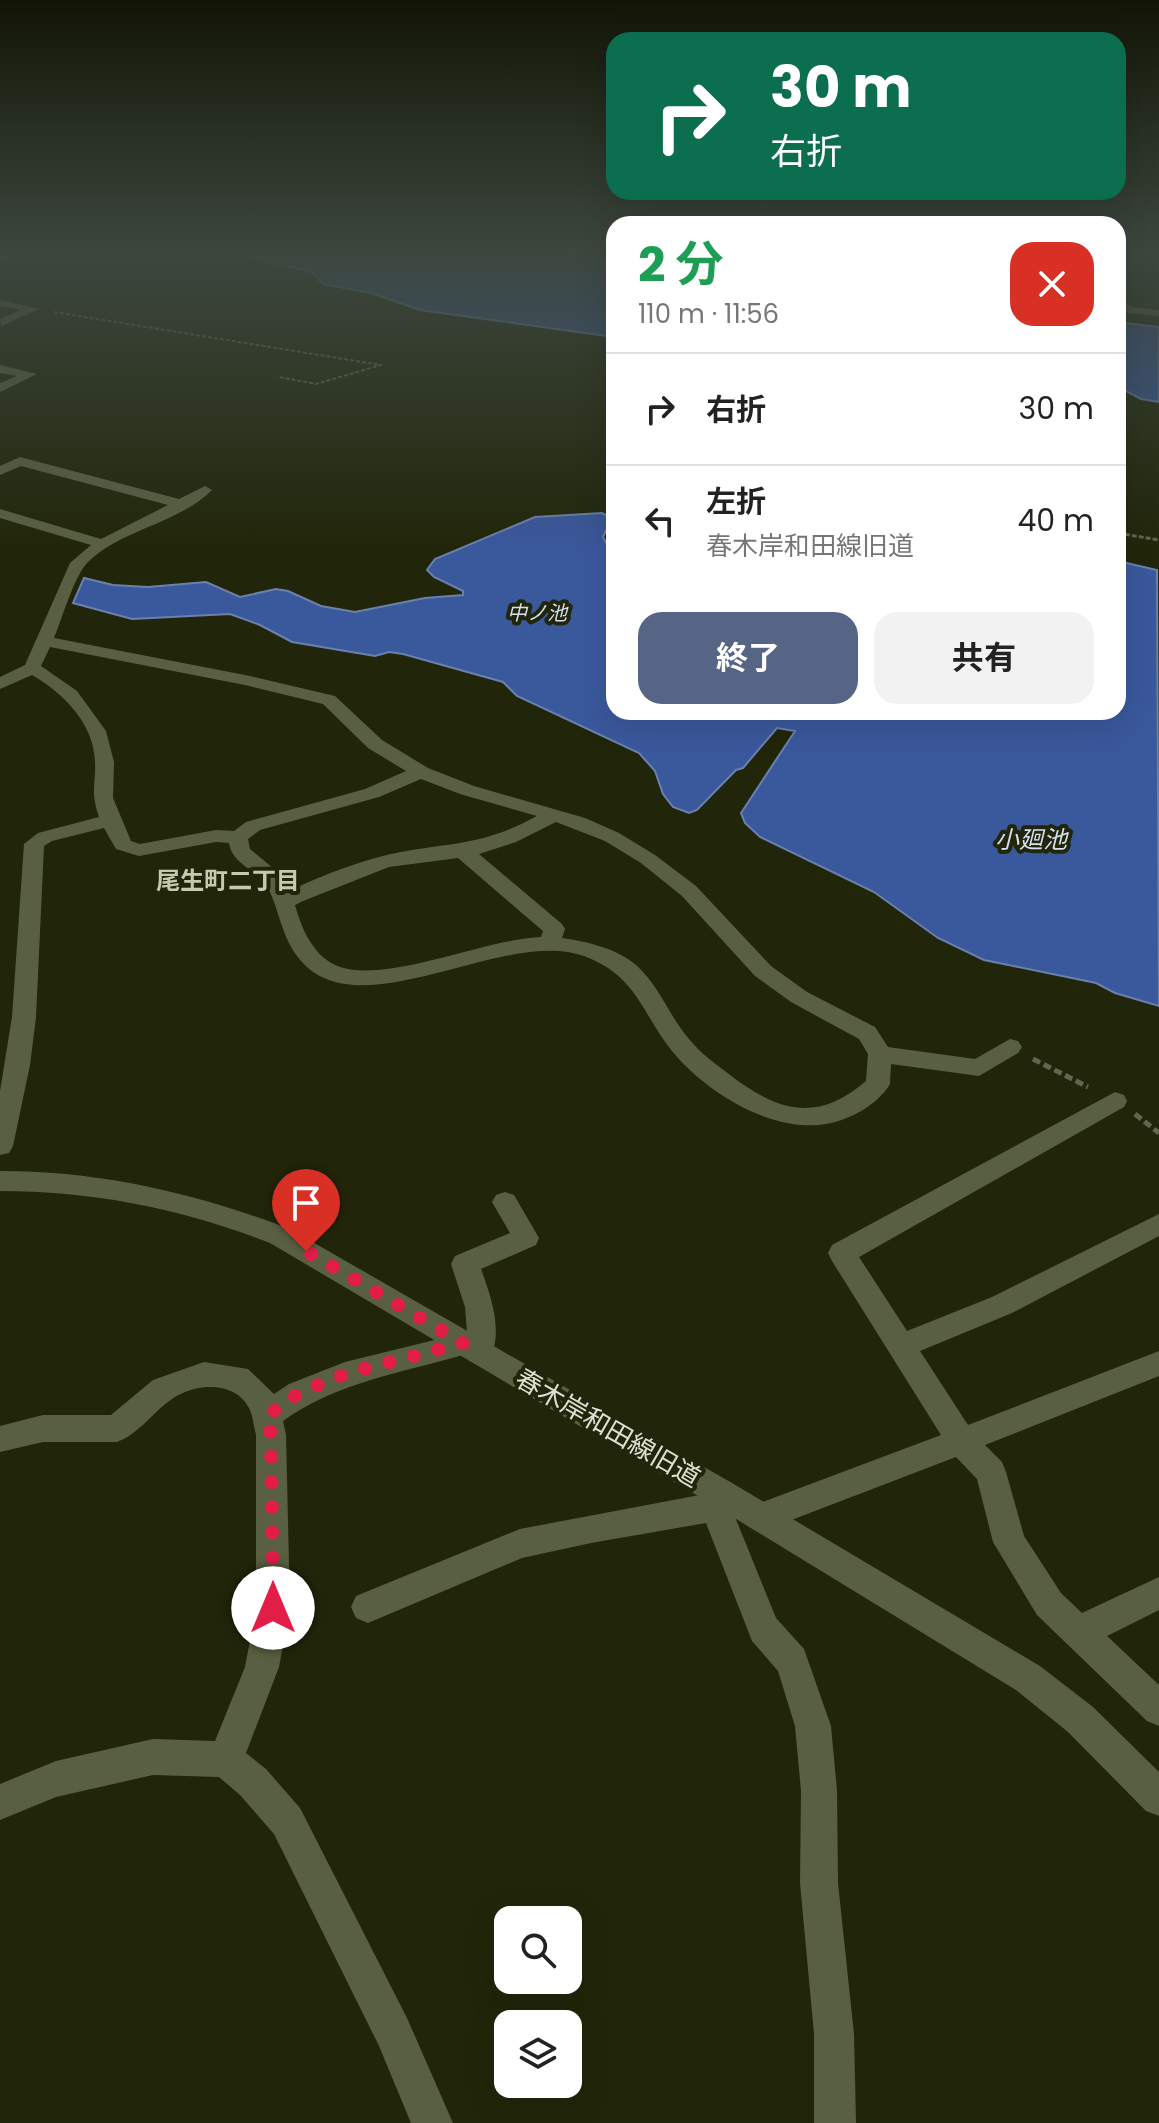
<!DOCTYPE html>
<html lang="ja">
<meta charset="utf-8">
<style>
:root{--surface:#fff;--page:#f2f2f2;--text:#222;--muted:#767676;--line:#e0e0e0;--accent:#566585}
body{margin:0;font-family:Poppins,"Noto Sans JP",sans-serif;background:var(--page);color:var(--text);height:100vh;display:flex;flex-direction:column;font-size:30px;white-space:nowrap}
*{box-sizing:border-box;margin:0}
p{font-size:26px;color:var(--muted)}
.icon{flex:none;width:44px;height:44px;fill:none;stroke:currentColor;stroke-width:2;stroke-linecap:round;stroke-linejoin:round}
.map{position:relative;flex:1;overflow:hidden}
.panel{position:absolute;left:606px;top:216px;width:520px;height:504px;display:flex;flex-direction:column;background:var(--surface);border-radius:24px;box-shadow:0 8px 32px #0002}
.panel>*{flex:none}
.hud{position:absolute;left:606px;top:32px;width:520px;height:168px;border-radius:24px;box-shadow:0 8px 32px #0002;background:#0b6e4f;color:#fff;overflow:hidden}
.tools{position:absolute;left:494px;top:1906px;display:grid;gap:16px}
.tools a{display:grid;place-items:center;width:88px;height:88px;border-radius:16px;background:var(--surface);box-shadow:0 8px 32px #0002;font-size:40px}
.pin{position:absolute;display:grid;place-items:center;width:68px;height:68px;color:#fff;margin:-82px -34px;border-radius:50% 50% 50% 0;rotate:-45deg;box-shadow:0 0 8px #0007}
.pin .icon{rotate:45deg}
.me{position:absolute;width:88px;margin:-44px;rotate:0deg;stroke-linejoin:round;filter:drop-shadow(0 0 6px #0008)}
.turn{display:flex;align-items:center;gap:28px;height:168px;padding:0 32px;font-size:36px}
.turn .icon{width:104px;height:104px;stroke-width:2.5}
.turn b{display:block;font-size:56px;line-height:68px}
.round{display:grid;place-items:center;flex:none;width:84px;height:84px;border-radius:24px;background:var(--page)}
.headline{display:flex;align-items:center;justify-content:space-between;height:136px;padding:0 32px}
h1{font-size:48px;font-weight:700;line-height:60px;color:#1e9e55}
.button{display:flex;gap:16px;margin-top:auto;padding:16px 32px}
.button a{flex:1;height:92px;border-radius:24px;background:var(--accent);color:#fff;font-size:32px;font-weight:700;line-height:92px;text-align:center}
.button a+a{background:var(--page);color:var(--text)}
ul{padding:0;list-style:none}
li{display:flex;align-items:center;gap:24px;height:112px;padding:0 32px;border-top:2px solid var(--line)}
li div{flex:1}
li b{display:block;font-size:30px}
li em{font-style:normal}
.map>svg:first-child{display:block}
.water{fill:#3a589c;stroke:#6b81ac;stroke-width:2}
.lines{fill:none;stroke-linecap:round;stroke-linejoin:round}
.path-far2{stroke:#61664e;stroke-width:2;stroke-dasharray:4 2;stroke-linecap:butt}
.path-far1{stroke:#61664e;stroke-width:3;stroke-dasharray:5 2;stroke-linecap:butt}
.path{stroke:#61664e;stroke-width:5;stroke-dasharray:8 4;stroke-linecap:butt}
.minor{fill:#596042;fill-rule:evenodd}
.tertiary{fill:#596042;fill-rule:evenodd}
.route{stroke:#e11d48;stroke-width:14;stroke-dasharray:0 25.2}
.labels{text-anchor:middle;stroke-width:8;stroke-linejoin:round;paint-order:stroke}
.far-water-label{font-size:20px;font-style:italic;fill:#d5dff3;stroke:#21260a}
.water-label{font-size:24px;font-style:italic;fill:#d5dff3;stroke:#21260a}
.neighbourhood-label{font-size:24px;font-weight:bold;fill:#c3cbaa;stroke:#21260a}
.near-street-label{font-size:26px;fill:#dce0d0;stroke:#21260a}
</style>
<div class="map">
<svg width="1159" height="2123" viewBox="0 0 1159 2123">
<rect width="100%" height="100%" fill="#21260a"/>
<!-- water -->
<g class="water">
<polygon points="253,253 566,253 614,264 614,337 420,310 371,293 323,284 312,272 249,257"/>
<polygon points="1118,322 1159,327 1159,402 1141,399 1118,387"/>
<polygon points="602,513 612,518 603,537 614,557 614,712 790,712 800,715 812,712 1118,712 1118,561 1157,570 1159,1006 1115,993 1096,983 984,960 938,938 874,892 760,837 745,823 741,813 795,731 777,728 743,768 736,770 697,810 689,813 673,807 663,794 655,771 639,753 517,696 503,682 403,654 389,652 375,656 292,642 260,625 230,614 132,619 73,603 84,578 113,585 148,587 206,582 240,597 276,589 288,591 321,606 355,612 425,598 463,595 463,591 434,577 427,570 435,559 535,517"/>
</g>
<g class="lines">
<!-- path-far2 -->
<polyline class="path-far2" points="54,312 381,365 316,384 279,377"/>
<!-- path-far1 -->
<polyline class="path-far1" points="1118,533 1159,540"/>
<!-- path -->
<g class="path">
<polyline points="1033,1059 1088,1087"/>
<polyline points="1135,1114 1159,1133"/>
</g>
<!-- minor -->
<g class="minor">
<polygon points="7,253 20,253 0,262 0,255"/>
<polygon points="1118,298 1131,307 1159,310 1159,316 1128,313 1118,307"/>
<polygon points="0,300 39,309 1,326 0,319 21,310 0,306"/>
<polygon points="0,365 37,374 0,392 0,383 17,376 0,373"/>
<path d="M20 457 179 499 205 486 212 490C178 524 121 529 87 563 74 577 62 619 54 638L245 675 335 696 382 740 428 768 474 786 585 818 619 833 655 855 696 886 771 966 807 992 875 1027 888 1047 975 1059 1010 1039 1018 1041 1022 1047 1018 1053 979 1076 891 1064 890 1084C878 1104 853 1118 831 1123 776 1136 706 1093 672 1051 641 1012 637 976 584 956 506 927 364 1028 303 963 283 942 281 917 270 892 262 871 232 866 229 843L216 842 139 856 116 849 104 828 52 841 44 846 36 1017 30 1065 13 1146 9 1153 0 1155V1091L12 1017 24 844 38 833 99 817C90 790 96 786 95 762 94 723 63 693 32 675L0 689V677L25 665 70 563 91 545 0 518V509L101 539 168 505 21 466 0 475V466ZM50 647 245 685 323 704 368 748 406 771 365 789 246 822 234 831 216 830 140 844 131 841 113 798 114 762 106 731 77 691 41 666ZM421 779 460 794 537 816C484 845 456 842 401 852 363 859 326 874 291 890L280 874 250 849 248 839 260 830 379 797ZM556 822 605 841 641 863 682 896 755 976 791 1002 859 1039 868 1054 866 1081C817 1123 779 1112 730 1075 716 1064 700 1053 689 1039 669 1016 659 985 636 965 616 948 588 942 562 938L565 929 562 924 479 854 516 842ZM458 858 543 931 541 937C485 939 390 983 340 967 314 958 302 930 295 905L303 901 389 867Z"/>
<polygon points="1115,1092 1124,1095 1127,1101 1124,1107 859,1257 907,1331 992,1297 1159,1214 1159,1236 1012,1313 920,1351 968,1425 1159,1351 1159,1376 985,1445 1002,1462 1006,1472 1024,1536 1061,1593 1082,1613 1159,1577 1159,1610 1107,1636 1159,1685 1159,1726 1147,1721 1037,1615 993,1542 977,1479 956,1457 760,1532 749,1527 744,1517 749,1507 941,1435 832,1261 828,1253 832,1245"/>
<path d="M505 1192 514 1195 539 1238 536 1245 481 1269C491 1297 504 1332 489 1361L479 1364 469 1361 466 1354C402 1373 337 1382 283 1421L286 1435 290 1608 279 1667 246 1753 266 1769 300 1808 407 2018 453 2123H411L379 2046 274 1834 240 1795 219 1777 153 1775 56 1797 0 1820V1784L56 1761 153 1739 215 1741 245 1667 256 1608V1435C254 1427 253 1417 250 1410 236 1380 195 1383 172 1399 153 1412 139 1434 117 1442H43L0 1452V1426L43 1415H111L153 1380 204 1362 248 1369 274 1394 289 1384 345 1362 467 1332 465 1307 451 1264 455 1256 510 1233 492 1202 496 1195Z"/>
<polygon points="721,1479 732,1483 737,1493 731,1507 776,1618 804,1649 831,1726 837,1791 838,1883 854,2034 856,2123 814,2123 814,2034 800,1883 801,1791 795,1726 778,1671 752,1641 706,1523 591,1543 522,1558 368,1623 356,1618 351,1607 356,1596 520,1529 705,1494 710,1483"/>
</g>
<!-- tertiary -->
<path class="tertiary" d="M0 1171C101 1171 195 1193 290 1229L732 1483 1040 1666 1093 1707 1159 1772V1816L1146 1811 1068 1732 1016 1690 710 1503 270 1243C183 1209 94 1191 0 1191Z"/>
</g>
<!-- sky -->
<linearGradient id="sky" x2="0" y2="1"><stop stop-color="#121506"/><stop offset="0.46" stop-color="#3d473e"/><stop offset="1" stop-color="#3d473e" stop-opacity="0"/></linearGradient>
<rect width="1159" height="550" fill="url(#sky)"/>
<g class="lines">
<!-- route -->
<polyline class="route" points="273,1608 271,1435 267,1416 299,1393 345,1374 463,1343 306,1251"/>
</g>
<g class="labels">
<!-- far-water labels -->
<g class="far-water-label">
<text x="537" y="620">中ノ池</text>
</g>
<!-- water labels -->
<g class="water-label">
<text x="1031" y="848">小廻池</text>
</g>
<!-- neighbourhood labels -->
<g class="neighbourhood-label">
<text x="228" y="889">尾生町二丁目</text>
</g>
<!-- near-street labels -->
<g class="near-street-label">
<text transform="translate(608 1428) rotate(30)" y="9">春木岸和田線旧道</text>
</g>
</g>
</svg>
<div class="tools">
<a><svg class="icon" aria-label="search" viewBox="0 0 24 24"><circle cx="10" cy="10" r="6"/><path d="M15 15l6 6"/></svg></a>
<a><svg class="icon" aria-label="layers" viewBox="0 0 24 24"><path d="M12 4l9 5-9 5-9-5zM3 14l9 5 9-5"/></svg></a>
</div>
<div class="pin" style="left:306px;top:1251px;background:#d93025"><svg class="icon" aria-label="arrive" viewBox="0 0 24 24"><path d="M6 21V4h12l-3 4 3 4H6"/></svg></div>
<svg class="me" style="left:273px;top:1608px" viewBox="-20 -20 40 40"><circle r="19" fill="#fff"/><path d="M0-13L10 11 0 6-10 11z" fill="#e11d48"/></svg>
<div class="hud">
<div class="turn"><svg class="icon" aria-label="right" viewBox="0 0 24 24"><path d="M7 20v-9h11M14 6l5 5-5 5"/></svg><div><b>30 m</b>右折</div></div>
</div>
<section class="panel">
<div class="headline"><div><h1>2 分</h1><p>110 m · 11:56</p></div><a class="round" style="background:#d93025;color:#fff"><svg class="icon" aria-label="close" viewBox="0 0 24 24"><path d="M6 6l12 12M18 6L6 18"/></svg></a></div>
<ul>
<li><svg class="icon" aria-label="right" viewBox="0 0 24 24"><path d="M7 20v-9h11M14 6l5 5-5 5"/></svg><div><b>右折</b></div><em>30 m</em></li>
<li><svg class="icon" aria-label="left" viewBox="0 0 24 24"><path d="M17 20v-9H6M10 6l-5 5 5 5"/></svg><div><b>左折</b><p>春木岸和田線旧道</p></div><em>40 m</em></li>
</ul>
<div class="button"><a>終了</a><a>共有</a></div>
</section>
</div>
